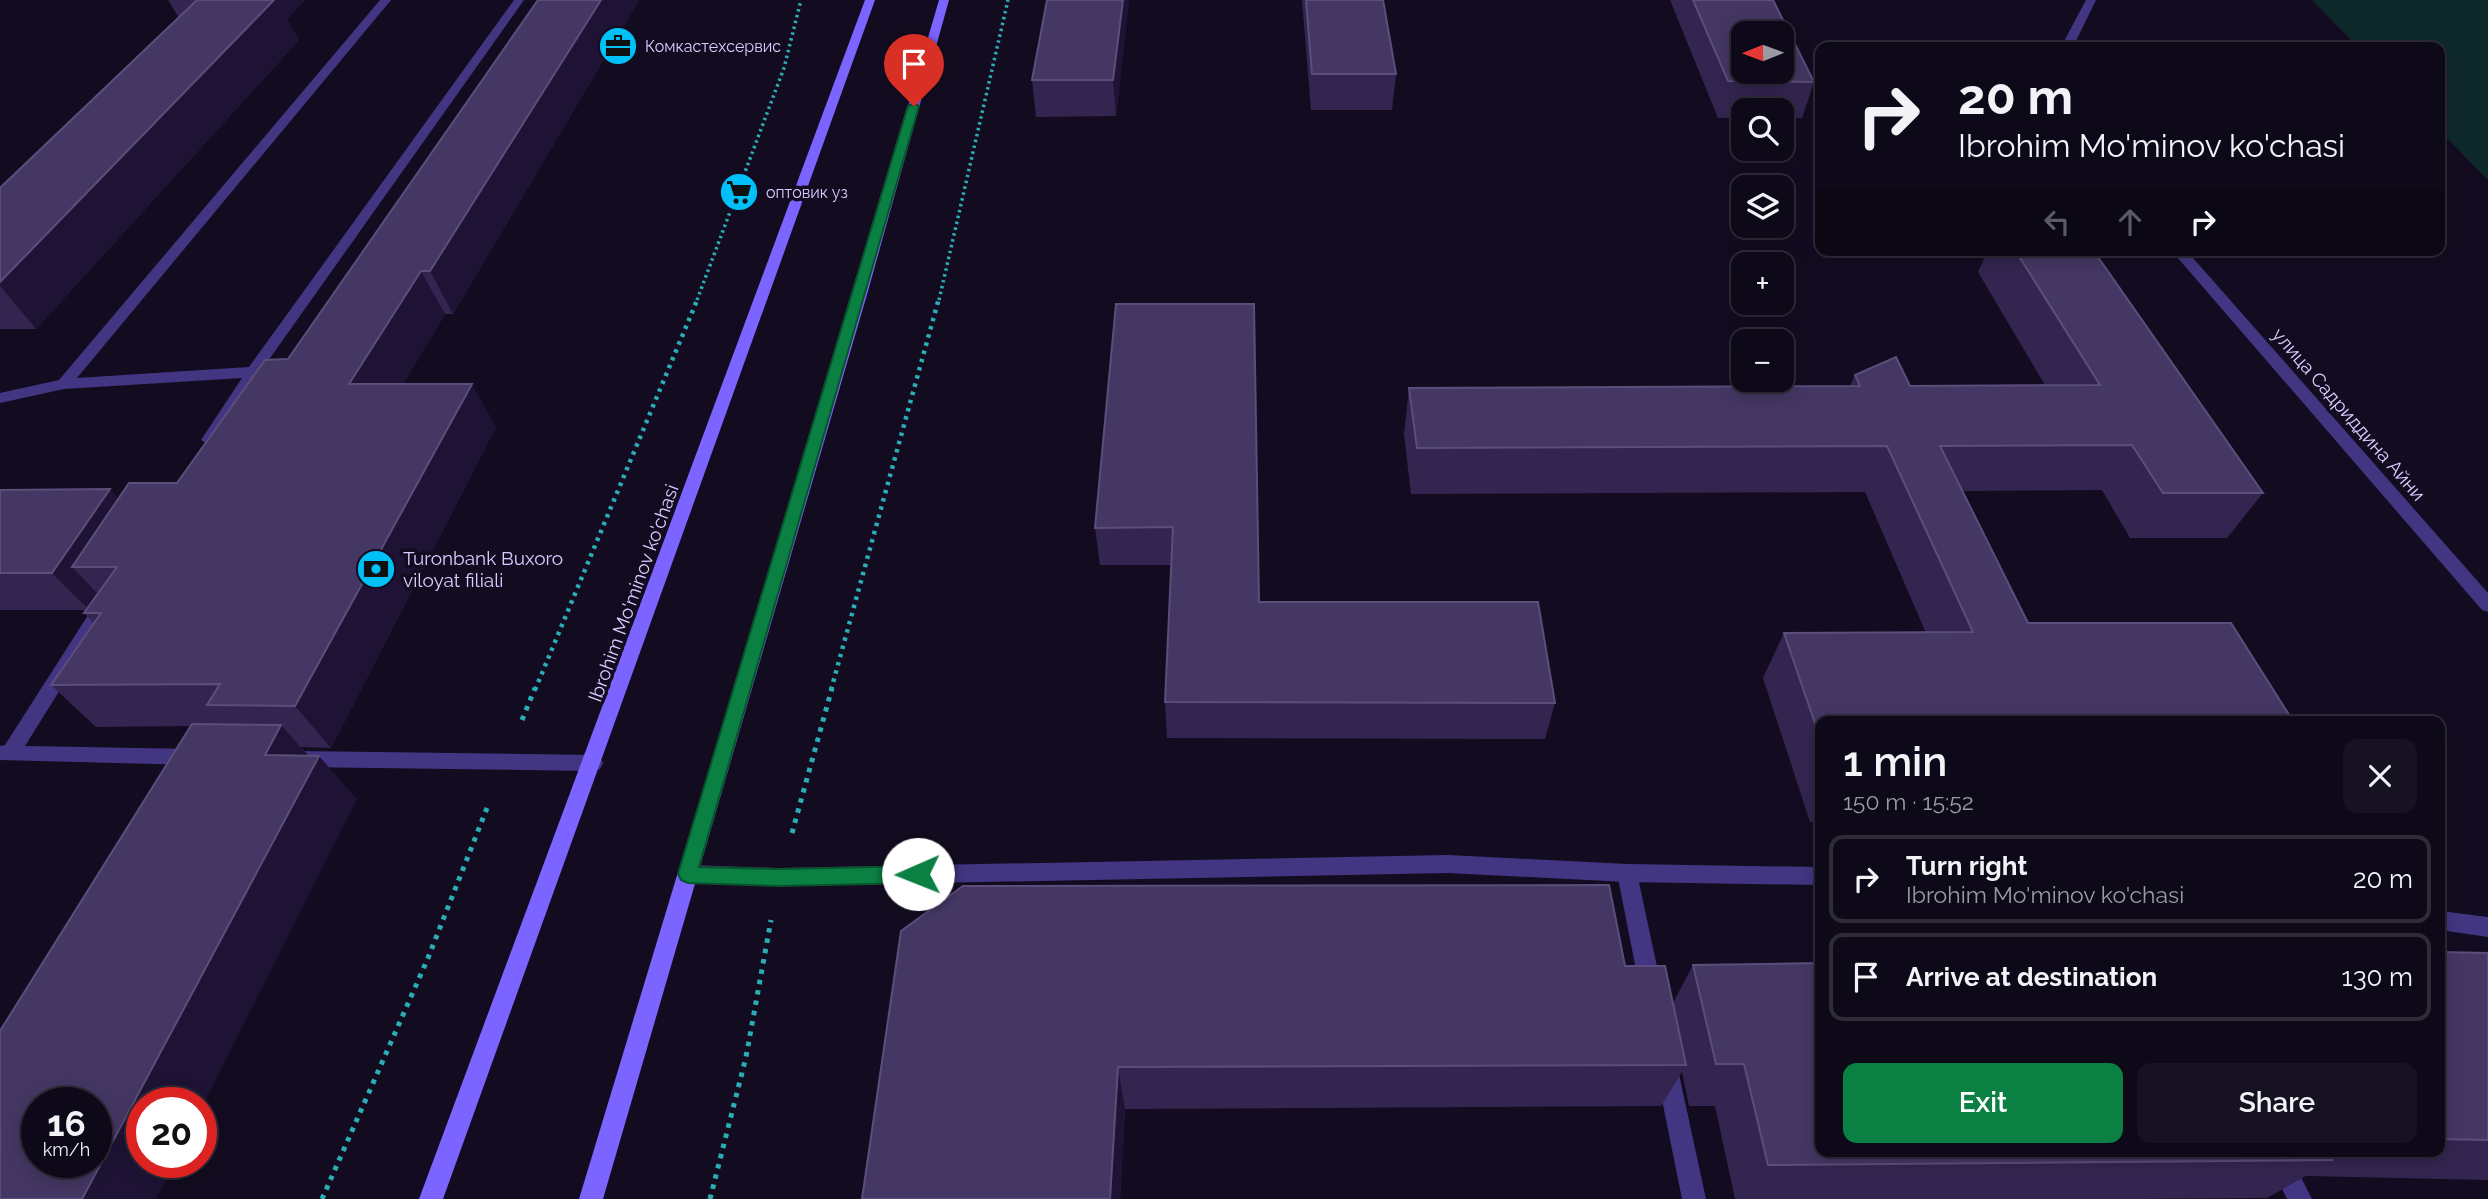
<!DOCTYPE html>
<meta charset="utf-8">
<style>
:root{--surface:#0e0919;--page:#171222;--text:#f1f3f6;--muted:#9b9aa2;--line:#2e2a38;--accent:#0b8043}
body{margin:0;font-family:Raleway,sans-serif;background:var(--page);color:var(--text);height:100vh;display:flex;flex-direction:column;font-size:26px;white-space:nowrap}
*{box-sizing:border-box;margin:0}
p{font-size:23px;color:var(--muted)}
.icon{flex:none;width:38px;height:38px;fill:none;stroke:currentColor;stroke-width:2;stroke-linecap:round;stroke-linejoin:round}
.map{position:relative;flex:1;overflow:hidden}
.sheet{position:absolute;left:1815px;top:716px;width:630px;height:441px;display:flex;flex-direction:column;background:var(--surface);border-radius:14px;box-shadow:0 4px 18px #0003,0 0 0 2px var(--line)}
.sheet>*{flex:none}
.guide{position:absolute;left:1815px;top:42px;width:630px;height:214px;border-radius:14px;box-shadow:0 4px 18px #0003,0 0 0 2px var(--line);background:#0e0919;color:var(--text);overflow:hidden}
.needle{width:46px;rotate:269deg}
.controls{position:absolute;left:1731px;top:21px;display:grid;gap:14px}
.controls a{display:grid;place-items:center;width:63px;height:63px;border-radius:14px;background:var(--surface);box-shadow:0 4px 18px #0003,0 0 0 2px var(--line);font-size:35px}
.speed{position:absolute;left:21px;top:1087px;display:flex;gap:14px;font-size:35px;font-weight:700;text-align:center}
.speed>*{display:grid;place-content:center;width:91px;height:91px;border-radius:50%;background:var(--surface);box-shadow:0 4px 18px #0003,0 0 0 2px var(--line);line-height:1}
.speed small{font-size:18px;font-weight:400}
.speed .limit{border:10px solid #d22;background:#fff;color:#111}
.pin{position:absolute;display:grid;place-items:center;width:60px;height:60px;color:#fff;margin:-72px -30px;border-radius:50% 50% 50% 0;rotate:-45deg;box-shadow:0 0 7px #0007}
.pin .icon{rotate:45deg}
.me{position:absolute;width:77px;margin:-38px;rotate:269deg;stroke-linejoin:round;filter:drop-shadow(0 0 5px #0008)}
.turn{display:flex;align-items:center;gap:24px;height:147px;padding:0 28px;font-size:32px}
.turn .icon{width:91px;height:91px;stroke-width:2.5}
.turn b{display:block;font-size:49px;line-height:60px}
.lanes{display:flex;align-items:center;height:66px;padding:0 28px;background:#0003;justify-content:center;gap:35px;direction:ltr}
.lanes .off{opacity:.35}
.round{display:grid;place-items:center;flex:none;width:74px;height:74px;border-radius:14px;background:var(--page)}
.headline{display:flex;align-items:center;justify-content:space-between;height:119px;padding:0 28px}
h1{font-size:42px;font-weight:600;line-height:52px}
.cta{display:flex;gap:14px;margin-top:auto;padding:14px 28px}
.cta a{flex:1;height:80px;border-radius:14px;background:var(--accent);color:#fff;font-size:28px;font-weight:600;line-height:80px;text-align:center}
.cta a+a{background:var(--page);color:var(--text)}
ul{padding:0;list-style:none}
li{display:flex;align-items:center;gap:21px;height:88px;margin:0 14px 10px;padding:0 14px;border:4px solid var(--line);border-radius:14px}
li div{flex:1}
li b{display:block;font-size:26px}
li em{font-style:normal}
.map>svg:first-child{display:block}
.green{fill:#0f292b}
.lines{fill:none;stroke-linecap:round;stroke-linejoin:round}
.path-far2{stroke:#2aadb5;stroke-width:3.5;stroke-dasharray:2.5 3.5;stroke-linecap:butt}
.path-far1{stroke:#2aadb5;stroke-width:4.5;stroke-dasharray:3.5 5;stroke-linecap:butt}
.path{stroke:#2aadb5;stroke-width:5;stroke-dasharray:4.5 6;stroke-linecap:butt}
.lane{fill:#423682;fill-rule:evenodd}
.street{fill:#423682;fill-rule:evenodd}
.secondary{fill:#7b64ff;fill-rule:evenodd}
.wall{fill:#332550}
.shaded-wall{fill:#1e1335}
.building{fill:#443763;stroke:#5c4e7b;stroke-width:2;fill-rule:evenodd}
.route{fill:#0b8043;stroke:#07532c;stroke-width:2}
.labels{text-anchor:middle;stroke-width:7;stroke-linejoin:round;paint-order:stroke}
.far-poi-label{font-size:16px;fill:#d9cdff;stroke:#130c21;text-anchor:start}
.street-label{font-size:19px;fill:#d9cdff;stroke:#130c21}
.poi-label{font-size:19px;fill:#d9cdff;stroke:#130c21;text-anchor:start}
</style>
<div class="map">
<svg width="2488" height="1199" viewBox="0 0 2488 1199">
<rect width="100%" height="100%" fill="#130c21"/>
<!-- green -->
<polygon class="green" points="2312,0 2488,0 2488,180 2440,131 2440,47 2358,47"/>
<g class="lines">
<!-- path-far2 -->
<g class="path-far2">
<polyline points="697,300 784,68 801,0"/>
<polyline points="939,300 1008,0"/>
</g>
<!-- path-far1 -->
<g class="path-far1">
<polyline points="535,690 698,298"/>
<polyline points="831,690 939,298"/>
</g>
<!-- path -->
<g class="path">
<polyline points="522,720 535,688"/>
<polyline points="792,833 832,688"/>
<polyline points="322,1199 428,958 489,803"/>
<polyline points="710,1199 746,1057 771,920"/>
</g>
<!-- lane -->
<g class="lane">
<polygon points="380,0 391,0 77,378 249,367 514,0 524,0 258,375 215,444 209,445 201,440 242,378 64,389 0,403 0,393 59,380"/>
<polygon points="105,596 111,598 114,603 25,746 194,749 201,751 204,757 201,763 194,765 0,760 0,746 5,745 99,598"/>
<polygon points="299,751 593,755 600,757 603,763 600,769 593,771 299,767 292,765 289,759 292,753"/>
<polygon points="1448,855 1627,864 1820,867 1820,885 1627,882 1448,873 779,886 688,883 681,880 678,874 681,868 688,865 779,868"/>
<polygon points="2440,911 2488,917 2488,937 2440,930"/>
</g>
<!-- street -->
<g class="street">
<polygon points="2086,0 2096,0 2073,47 2061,47"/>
<polygon points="2171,250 2186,250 2488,593 2488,612 2482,610"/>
<polygon points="1627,864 1634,867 1637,873 1662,990 1659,997 1651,1000 1643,997 1640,990 1617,873 1620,867"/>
<polygon points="1666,1054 1674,1057 1677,1065 1706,1199 1682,1199 1655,1065 1658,1057"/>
<polygon points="2264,1152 2288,1152 2312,1199 2287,1199"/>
</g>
<!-- secondary -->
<g class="secondary">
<polygon points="865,0 875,0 443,1199 419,1199"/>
<polygon points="939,0 949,0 868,291 603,1199 579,1199 854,291"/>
</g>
</g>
<!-- wall -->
<g class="wall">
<polygon points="168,0 305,0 287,19 299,40 36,329 0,329 0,188 179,18"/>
<polygon points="538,0 639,0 453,314 445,314 403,384 496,427 331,748 301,747 309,756 357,799 190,726 96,727 51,685 93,623 84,613 86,610 0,610 0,490 110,489 118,499 177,483 288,359"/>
<polygon points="1047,0 1129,0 1116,116 1036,117 1032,80"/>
<polygon points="1302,0 1383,0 1396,74 1392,110 1311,110"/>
<polygon points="1670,0 1773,0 1814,82 1802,118 1782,118 1782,110 1743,110 1743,118 1718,118"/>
<polygon points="1988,250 2093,250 2263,493 2227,538 2130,538 2102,490 1962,491 2028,623 1820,721 1820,822 1810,822 1763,678 1784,633 1926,633 1865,492 1411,494 1404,434 1409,388 1850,386 1855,375 1910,386 2045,385 1978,272"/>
<polygon points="1116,304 1259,602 1555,703 1545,739 1167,738 1165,702 1171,565 1100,565 1095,528"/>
<polygon points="901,931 1673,1003 1693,965 1820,1152 2440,1152 2440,952 2488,953 2488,1180 2306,1176 2267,1198 2142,1199 1735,1199 1715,1106 1689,1106 1682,1072 1661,1106 1125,1109 1120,1199 862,1199"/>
</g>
<!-- shaded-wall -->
<g class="shaded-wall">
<polygon points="245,0 305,0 287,19 299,40 36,329 0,286 0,282"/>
<polygon points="601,0 639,0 453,314 430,271"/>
<polygon points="1123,0 1129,0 1116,116 1113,80"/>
<polygon points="421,271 445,314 377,428 349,384"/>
<polygon points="472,384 496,427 331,748 295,706"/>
<polygon points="110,489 143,527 72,567 99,595 89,610 52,573"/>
<polygon points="281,725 315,763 319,756 357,799 201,1109 201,1102 142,1102 142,1162 175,1162 156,1199 82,1199 265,755"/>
<polygon points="1118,1067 1125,1109 1120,1199 1110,1199"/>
</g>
<!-- building -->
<g class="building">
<polygon points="197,0 274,0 0,282 0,188"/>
<polygon points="538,0 601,0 430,271 421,271 349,384 472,384 295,706 207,705 220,684 51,685 101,613 84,613 117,567 72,567 129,483 177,483 265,360 288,359"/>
<polygon points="1047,0 1123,0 1113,80 1032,80"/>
<polygon points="1306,0 1383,0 1396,74 1312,74"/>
<path d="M1693 0H1773L1814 82 1728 81ZM1743 33H1782V72H1743Z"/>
<polygon points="2015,250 2093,250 2263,493 2163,493 2132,445 1940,446 2028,623 2231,623 2293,721 1820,721 1820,738 1784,633 1973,632 1887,446 1417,448 1409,388 1860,386 1855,375 1896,357 1910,386 2100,385"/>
<polygon points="1116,304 1254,304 1259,602 1538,602 1555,703 1165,702 1173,527 1095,528"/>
<polygon points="110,489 52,573 0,573 0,490"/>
<path d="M192 724 281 725 265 755 319 756 82 1199H0V1031ZM37 1102H96V1162H37Z"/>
<polygon points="1609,885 1625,966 1665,966 1686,1065 1118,1067 1110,1199 862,1199 901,931 963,886"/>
<polygon points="2440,952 2488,953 2488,1140 2440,1139"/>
<polygon points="1820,963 1820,1152 2328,1152 2332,1160 1768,1165 1744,1064 1716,1064 1693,965"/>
</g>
<!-- route -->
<polygon class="route" points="914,103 919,106 699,867 779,869 918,866 925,869 928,874 925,880 918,883 779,886 688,883 681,880 678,874 908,106"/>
<!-- icons -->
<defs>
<g id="office-disc" transform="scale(2.0125)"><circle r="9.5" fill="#00c0f8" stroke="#130c21"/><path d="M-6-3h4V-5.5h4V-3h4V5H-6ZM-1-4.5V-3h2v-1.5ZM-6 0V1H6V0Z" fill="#111"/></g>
<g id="supermarket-disc" transform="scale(2.0125)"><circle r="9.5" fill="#00c0f8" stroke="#130c21"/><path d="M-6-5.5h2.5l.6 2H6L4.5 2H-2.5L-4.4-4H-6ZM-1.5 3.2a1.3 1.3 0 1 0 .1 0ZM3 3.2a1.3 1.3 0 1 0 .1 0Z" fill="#111"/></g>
<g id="bank-disc" transform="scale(2.0125)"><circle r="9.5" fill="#00c0f8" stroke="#130c21"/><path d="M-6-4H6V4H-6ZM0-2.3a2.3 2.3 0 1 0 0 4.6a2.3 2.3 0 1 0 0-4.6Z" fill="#111"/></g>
</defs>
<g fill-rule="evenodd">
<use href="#office-disc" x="618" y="46"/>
<use href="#supermarket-disc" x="739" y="192"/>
<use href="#bank-disc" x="376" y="569"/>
</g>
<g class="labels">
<!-- far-poi labels -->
<g class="far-poi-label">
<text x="645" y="52">Комкастехсервис</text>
<text x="766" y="198">оптовик уз</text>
</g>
<!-- street labels -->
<g class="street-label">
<text transform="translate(2349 414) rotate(49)" y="7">улица Садриддина Айни</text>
<text transform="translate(633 593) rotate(-70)" y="7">Ibrohim Mo'minov ko'chasi</text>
</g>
<!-- poi labels -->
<g class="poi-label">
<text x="403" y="565">Turonbank Buxoro<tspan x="403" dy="22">viloyat filiali</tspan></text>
</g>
</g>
</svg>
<div class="controls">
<a><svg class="needle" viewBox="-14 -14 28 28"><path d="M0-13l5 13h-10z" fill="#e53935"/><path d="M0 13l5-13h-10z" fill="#9b9aa2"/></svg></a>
<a><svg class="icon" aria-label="search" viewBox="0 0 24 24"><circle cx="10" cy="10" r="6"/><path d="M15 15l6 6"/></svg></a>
<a><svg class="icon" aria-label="layers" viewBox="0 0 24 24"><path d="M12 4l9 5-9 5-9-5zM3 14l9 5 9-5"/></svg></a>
<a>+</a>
<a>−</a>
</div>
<div class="speed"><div>16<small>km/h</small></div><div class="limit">20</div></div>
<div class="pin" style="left:914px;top:106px;background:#d93025"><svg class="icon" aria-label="arrive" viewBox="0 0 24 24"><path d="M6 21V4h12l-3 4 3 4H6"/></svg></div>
<svg class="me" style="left:918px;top:874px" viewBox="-20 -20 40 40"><circle r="19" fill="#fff"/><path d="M0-13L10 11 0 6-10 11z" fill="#0b8043"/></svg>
<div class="guide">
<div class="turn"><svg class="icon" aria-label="right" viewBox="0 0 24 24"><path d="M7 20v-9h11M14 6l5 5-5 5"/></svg><div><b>20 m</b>Ibrohim Mo'minov ko'chasi</div></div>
<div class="lanes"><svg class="icon off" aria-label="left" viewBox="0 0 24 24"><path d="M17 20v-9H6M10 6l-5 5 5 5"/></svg><svg class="icon off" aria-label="ahead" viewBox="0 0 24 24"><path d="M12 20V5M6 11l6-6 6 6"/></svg><svg class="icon" aria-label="right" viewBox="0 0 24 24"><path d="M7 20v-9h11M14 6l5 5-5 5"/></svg></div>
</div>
<section class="sheet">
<div class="headline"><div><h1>1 min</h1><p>150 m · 15:52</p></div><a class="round"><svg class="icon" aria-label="close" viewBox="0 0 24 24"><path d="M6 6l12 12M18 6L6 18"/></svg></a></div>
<ul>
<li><svg class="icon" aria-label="right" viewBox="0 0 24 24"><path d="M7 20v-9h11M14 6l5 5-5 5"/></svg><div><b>Turn right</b><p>Ibrohim Mo'minov ko'chasi</p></div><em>20 m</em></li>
<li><svg class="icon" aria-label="arrive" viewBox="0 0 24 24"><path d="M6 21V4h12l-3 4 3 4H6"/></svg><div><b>Arrive at destination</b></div><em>130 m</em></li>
</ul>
<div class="cta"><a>Exit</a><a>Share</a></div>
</section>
</div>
